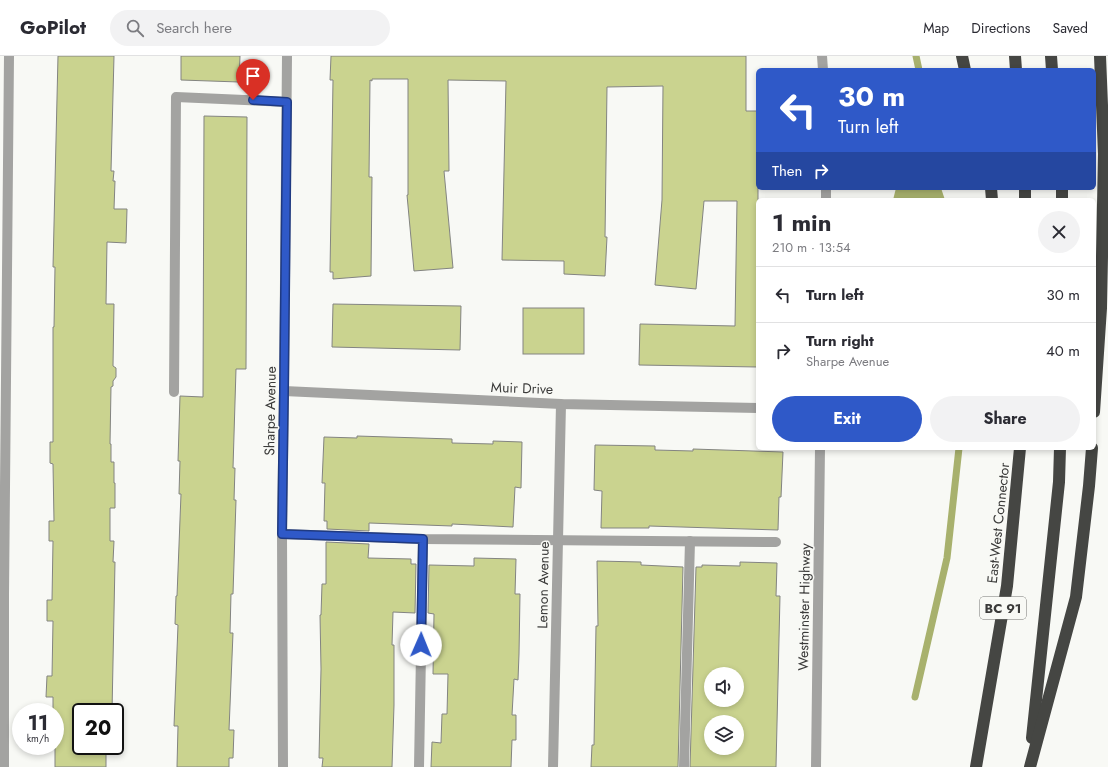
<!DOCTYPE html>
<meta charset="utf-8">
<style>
:root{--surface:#fff;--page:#f2f2f3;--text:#2b2b33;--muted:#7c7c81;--line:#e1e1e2;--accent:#2f59c8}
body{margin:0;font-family:Jost,sans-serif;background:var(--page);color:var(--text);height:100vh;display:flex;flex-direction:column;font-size:15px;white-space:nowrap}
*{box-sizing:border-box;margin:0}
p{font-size:13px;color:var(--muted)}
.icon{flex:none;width:22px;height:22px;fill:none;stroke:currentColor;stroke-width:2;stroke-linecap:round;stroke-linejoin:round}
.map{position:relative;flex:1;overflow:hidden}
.sheet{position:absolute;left:756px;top:142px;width:340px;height:252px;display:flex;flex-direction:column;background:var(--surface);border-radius:6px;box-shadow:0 2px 6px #0003}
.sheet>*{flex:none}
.guide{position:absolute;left:756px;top:12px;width:340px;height:122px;border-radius:6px;box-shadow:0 2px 6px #0003;background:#2f59c8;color:#fff;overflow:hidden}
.controls{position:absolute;left:704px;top:611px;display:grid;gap:8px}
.controls a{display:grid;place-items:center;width:40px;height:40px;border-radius:50%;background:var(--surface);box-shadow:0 2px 6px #0003;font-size:20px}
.speed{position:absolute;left:12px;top:647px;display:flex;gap:8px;font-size:20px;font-weight:700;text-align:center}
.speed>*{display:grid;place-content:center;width:52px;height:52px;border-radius:50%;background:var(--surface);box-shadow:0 2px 6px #0003;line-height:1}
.speed small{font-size:10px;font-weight:400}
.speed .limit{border:2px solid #111;border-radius:6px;background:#fff;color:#111}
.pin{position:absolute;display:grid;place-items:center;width:34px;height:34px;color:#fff;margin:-41px -17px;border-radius:50% 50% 50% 0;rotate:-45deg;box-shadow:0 0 4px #0007}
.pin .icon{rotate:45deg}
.me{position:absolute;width:44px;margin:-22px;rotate:1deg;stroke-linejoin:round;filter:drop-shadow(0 0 3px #0008)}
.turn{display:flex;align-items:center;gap:14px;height:84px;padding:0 16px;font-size:18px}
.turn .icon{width:52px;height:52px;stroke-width:2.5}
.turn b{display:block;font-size:28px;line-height:34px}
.then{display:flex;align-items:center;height:38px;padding:0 16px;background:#0003;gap:8px;font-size:15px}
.round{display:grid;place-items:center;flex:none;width:42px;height:42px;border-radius:21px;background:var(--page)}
.summary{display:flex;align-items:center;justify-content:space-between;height:68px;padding:0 16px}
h1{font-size:24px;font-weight:700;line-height:30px}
.action{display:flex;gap:8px;margin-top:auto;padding:8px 16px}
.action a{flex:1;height:46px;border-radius:24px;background:var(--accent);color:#fff;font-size:16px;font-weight:700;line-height:46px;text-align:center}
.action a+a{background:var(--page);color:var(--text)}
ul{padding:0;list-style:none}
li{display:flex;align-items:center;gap:12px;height:56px;padding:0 16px;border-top:1px solid var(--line)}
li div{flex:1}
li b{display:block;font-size:15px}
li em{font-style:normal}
header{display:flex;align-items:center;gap:24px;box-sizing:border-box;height:56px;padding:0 20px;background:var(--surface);border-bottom:1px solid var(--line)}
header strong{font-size:19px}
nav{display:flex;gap:22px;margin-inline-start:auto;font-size:14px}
.search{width:280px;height:36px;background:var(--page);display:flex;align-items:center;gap:10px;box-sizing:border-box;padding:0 14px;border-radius:22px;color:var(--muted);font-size:15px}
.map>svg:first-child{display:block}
.water{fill:#a8b16d}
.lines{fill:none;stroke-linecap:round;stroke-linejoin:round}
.stream{stroke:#a8b16d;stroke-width:7}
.building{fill:#cad38f;stroke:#838481;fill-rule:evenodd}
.minor{stroke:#a3a3a1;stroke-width:10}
.highway{stroke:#454643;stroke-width:12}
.route-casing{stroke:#1f3a82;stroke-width:10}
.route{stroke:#2f59c8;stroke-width:7}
.labels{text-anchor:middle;stroke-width:3;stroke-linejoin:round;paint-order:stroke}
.shield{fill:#f8f9f5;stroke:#747472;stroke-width:1}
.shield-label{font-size:13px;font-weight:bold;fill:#3b3b3a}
.street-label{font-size:14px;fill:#3b3b3a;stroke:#f8f9f5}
</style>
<header>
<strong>GoPilot</strong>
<div class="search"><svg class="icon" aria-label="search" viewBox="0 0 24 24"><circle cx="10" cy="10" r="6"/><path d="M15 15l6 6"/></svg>Search here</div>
<nav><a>Map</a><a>Directions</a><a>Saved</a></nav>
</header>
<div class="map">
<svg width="1108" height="711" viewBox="0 0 1108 711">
<rect width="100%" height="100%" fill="#f8f9f5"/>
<!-- water -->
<polygon class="water" points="896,132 941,132 945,144 893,144"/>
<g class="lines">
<!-- stream -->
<g class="stream">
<polyline points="916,0 919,14"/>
<polyline points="915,641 947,502 959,392"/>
</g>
</g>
<!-- building -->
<g class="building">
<polygon points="58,0 114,0 111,115 114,115 113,125 115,125 114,153 127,153 126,187 107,186 106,248 114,248 113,310 116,312 116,321 113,325 113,330 111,331 110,388 111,388 111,406 114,406 114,427 115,427 115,452 110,452 110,485 114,485 113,506 115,506 112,656 81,656 81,690 106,690 106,711 55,711 55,655 53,655 53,641 46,641 47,620 52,620 53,565 47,565 47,544 52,544 53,485 49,485 49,465 54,465 53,408 50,407 50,386 53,386 53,271 54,271 55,211 53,211"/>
<polygon points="181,0 240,0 239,26 181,24"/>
<polygon points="331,0 746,0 746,55 758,55 758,311 639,309 640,268 735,270 737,145 704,145 696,233 655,229 662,144 663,30 607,31 605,181 607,181 605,220 564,218 564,205 502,204 506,25 448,24 449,115 444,115 453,212 414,215 407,139 408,139 408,23 372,23 372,25 370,24 369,121 372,121 371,220 333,223 333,216 330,216 333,24 330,24"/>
<polygon points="204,60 247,61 246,313 236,313 233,412 235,412 234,444 236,444 233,538 231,538 230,577 233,577 229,674 234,674 233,702 229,702 229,711 177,711 178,670 174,670 178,569 175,568 176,540 177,540 181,438 179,438 180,405 178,405 180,340 203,341"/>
<polygon points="333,248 461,250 460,294 332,291"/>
<rect x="523" y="252" width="61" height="46"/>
<polygon points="357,380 452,383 452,387 493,388 493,385 522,386 521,432 515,431 513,471 452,468 452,470 369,467 369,475 327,473 327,465 324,465 325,427 322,427 324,381 357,382"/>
<polygon points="595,389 655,390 655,394 693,395 693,393 783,396 781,441 779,441 778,474 649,470 649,472 601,472 602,435 594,434"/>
<polygon points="326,486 369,488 368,502 411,503 411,508 416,508 415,557 393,556 392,589 394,589 394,649 392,711 322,711 323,702 319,702 321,613 320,559 321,559 322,528 326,528"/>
<polygon points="474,502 516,503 515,538 520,538 519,598 518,624 514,623 512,659 516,659 516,684 512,684 511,711 431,711 432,686 441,687 442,658 447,658 448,618 433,618 434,558 428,557 429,509 474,510"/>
<polygon points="597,505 641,506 641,509 683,511 678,711 591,711 592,689 594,689 596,570 598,570"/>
<path d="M740 506 777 507 776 540H780L776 711H690L696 511H702V509L740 510ZM711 618H737V644H711ZM711 666H737V692H711Z"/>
</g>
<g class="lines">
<!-- minor -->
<g class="minor">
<polyline points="822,0 823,14"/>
<polyline points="826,144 826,132"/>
<polyline points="284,335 561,348 758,352"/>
<polyline points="174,336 176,41 287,46"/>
<polyline points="282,478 423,483 776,486"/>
<polyline points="4,711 4,539 9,0"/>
<polyline points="283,711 282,478 284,335 287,0"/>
<polyline points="419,711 423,483"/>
<polyline points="553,711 561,348"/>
<polyline points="684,711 690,485"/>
<polyline points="816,711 820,392"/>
</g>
<!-- highway -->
<g class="highway">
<polyline points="962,0 965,14"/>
<polyline points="1015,0 1016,14"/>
<polyline points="1051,0 1052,14"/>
<polyline points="991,132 992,144"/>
<polyline points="1025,132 1025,144"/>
<polyline points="1062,132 1062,144"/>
<polyline points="1094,356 1101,252 1104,98 1100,0"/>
<polyline points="1032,682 1059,426 1060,392"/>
<polyline points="976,711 1007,530 1020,392"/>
<polyline points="1030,711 1076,541 1089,430 1092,392"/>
</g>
</g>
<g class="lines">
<!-- route casing -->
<g class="route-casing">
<polyline id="route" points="253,44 287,46 284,335 282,478 423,483 421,589"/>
</g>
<!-- route -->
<use href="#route" class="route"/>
</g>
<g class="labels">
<!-- shield labels -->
<rect class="shield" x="980" y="541" width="46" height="22" rx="3"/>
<g class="shield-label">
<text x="1003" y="557">BC 91</text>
</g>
<!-- street labels -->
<g class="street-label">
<text transform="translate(522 332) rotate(2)" y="5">Muir Drive</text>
<text transform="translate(270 355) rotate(-89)" y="5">Sharpe Avenue</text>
<text transform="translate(998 467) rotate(-84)" y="5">East-West Connector</text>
<text transform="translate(543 529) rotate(-89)" y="5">Lemon Avenue</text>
<text transform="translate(804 551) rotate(-89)" y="5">Westminster Highway</text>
</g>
</g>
</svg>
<div class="controls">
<a><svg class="icon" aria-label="sound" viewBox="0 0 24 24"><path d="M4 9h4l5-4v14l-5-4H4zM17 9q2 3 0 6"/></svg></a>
<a><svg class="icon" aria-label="layers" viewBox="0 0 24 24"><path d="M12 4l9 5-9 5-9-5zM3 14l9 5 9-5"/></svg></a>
</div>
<div class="speed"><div>11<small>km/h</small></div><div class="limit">20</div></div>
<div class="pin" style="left:253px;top:44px;background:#d93025"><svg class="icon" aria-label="arrive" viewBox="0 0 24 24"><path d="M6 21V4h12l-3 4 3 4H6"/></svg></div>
<svg class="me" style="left:421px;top:589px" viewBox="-20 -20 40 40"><circle r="19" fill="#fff"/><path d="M0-13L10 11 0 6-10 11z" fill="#2f59c8"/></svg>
<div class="guide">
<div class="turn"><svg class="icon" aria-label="left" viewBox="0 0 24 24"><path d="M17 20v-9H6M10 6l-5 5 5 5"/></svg><div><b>30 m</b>Turn left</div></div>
<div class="then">Then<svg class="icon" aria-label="right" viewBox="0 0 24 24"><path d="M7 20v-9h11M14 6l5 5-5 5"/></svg></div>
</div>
<section class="sheet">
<div class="summary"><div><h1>1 min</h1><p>210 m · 13:54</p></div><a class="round"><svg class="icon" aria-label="close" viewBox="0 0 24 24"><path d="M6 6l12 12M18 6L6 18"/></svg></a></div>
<ul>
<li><svg class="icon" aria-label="left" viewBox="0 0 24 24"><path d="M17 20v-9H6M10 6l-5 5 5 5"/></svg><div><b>Turn left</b></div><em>30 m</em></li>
<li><svg class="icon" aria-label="right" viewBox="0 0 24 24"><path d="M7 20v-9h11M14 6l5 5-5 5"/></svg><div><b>Turn right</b><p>Sharpe Avenue</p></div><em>40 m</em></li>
</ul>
<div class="action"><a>Exit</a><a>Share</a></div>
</section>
</div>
